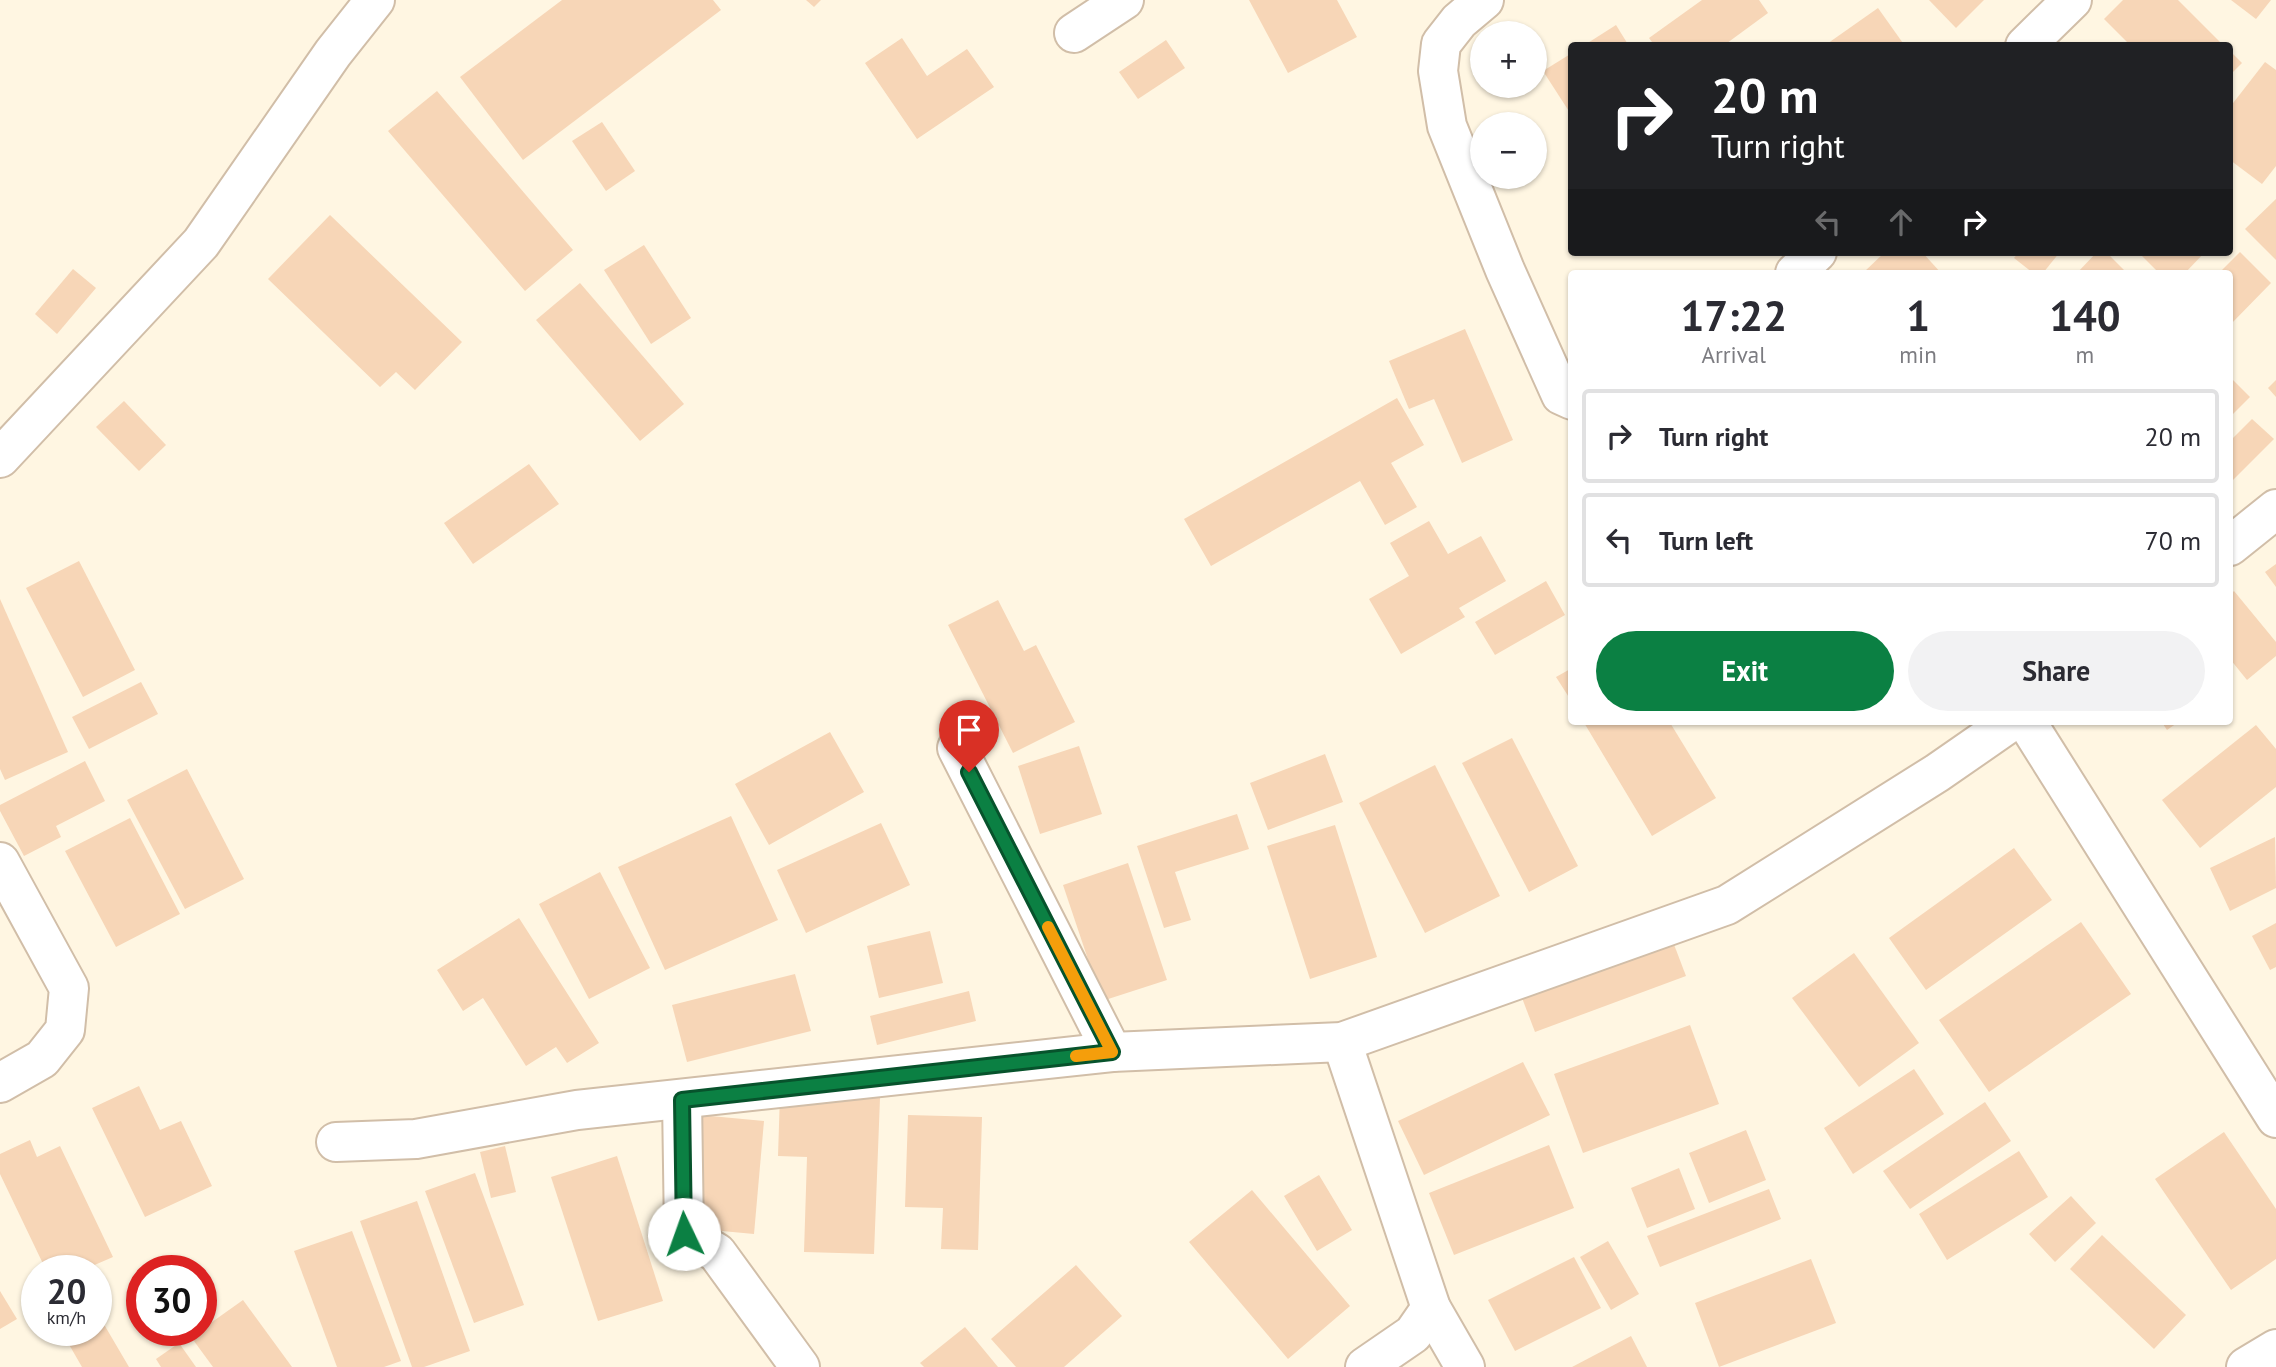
<!DOCTYPE html>
<meta charset="utf-8">
<style>
:root{--surface:#fff;--page:#f2f2f3;--text:#2b2b33;--muted:#7c7c81;--line:#e1e1e2;--accent:#0b8043}
body{margin:0;font-family:"PT Sans",sans-serif;background:var(--page);color:var(--text);height:100vh;display:flex;flex-direction:column;font-size:26px;white-space:nowrap}
*{box-sizing:border-box;margin:0}
p{font-size:23px;color:var(--muted)}
.icon{flex:none;width:38px;height:38px;fill:none;stroke:currentColor;stroke-width:2;stroke-linecap:round;stroke-linejoin:round}
.map{position:relative;flex:1;overflow:hidden}
.panel{position:absolute;left:1568px;top:270px;width:665px;height:455px;display:flex;flex-direction:column;background:var(--surface);border-radius:7px;box-shadow:0 2px 5px #0004}
.panel>*{flex:none}
.hud{position:absolute;left:1568px;top:42px;width:665px;height:214px;border-radius:7px;box-shadow:0 2px 5px #0004;background:#202124;color:#fff;overflow:hidden}
.controls{position:absolute;left:1470px;top:21px;display:grid;gap:14px}
.controls a{display:grid;place-items:center;width:77px;height:77px;border-radius:50%;background:var(--surface);box-shadow:0 2px 5px #0004;font-size:35px}
.speed{position:absolute;left:21px;top:1255px;display:flex;gap:14px;font-size:35px;font-weight:700;text-align:center}
.speed>*{display:grid;place-content:center;width:91px;height:91px;border-radius:50%;background:var(--surface);box-shadow:0 2px 5px #0004;line-height:1}
.speed small{font-size:18px;font-weight:400}
.speed .limit{border:10px solid #d22;background:#fff;color:#111}
.pin{position:absolute;display:grid;place-items:center;width:60px;height:60px;color:#fff;margin:-72px -30px;border-radius:50% 50% 50% 0;rotate:-45deg;box-shadow:0 0 7px #0007}
.pin .icon{rotate:45deg}
.me{position:absolute;width:77px;margin:-38px;rotate:357deg;stroke-linejoin:round;filter:drop-shadow(0 0 5px #0008)}
.turn{display:flex;align-items:center;gap:24px;height:147px;padding:0 28px;font-size:32px}
.turn .icon{width:91px;height:91px;stroke-width:2.5}
.turn b{display:block;font-size:49px;line-height:60px}
.lanes{display:flex;align-items:center;height:66px;padding:0 28px;background:#0003;justify-content:center;gap:35px;direction:ltr}
.lanes .off{opacity:.35}
.eta{display:flex;justify-content:space-evenly;align-items:center;height:119px;text-align:center}
.eta b{font-size:42px;font-weight:700;line-height:49px}
.primary-button{display:flex;gap:14px;margin-top:auto;padding:14px 28px}
.primary-button a{flex:1;height:80px;border-radius:42px;background:var(--accent);color:#fff;font-size:28px;font-weight:700;line-height:80px;text-align:center}
.primary-button a+a{background:var(--page);color:var(--text)}
ul{padding:0;list-style:none}
li{display:flex;align-items:center;gap:21px;height:94px;margin:0 14px 10px;padding:0 14px;border:4px solid var(--line);border-radius:7px}
li div{flex:1}
li b{display:block;font-size:26px}
li em{font-style:normal}
.map>svg:first-child{display:block}
.building{fill:#f7d6b7}
.lines{fill:none;stroke-linecap:round;stroke-linejoin:round}
.minor-casing{stroke:#d1bea8;stroke-width:42}
.minor{stroke:#fff;stroke-width:38}
.route-casing{stroke:#07532c;stroke-width:18}
.route{stroke:#0b8043;stroke-width:12}
.slow{stroke:#f59e0b;stroke-width:12}
</style>
<div class="map">
<svg width="2276" height="1367" viewBox="0 0 2276 1367">
<rect width="100%" height="100%" fill="#fff6e2"/>
<!-- building -->
<g class="building">
<polygon points="562,0 713,0 721,10 523,160 460,77"/>
<polygon points="806,0 821,0 814,7"/>
<polygon points="1249,0 1337,0 1357,37 1288,73"/>
<polygon points="1702,0 1759,0 1768,13 1723,46 1655,46 1649,38"/>
<polygon points="1929,0 1984,0 1956,28"/>
<polygon points="2123,0 2178,0 2224,46 2131,46 2104,19"/>
<polygon points="2231,0 2271,0 2256,19"/>
<polygon points="1878,8 1905,46 1824,46"/>
<polygon points="1616,25 1629,46 1583,46"/>
<polygon points="902,38 927,76 967,49 994,87 917,139 865,63"/>
<polygon points="1166,40 1185,68 1138,99 1119,72"/>
<polygon points="2230,51 2242,63 2230,75"/>
<polygon points="1572,53 1572,116 1543,71"/>
<polygon points="2265,62 2276,70 2276,166 2262,184 2230,160 2230,107"/>
<polygon points="437,91 573,250 525,291 388,131"/>
<polygon points="602,122 635,171 606,191 572,141"/>
<polygon points="2276,199 2276,260 2245,229"/>
<polygon points="330,215 462,342 415,390 396,372 380,387 268,279"/>
<polygon points="644,245 691,318 651,344 604,270"/>
<polygon points="1885,252 1922,252 1941,273 1863,273"/>
<polygon points="2019,252 2060,252 2043,273 2033,273 2014,258"/>
<polygon points="2097,252 2106,252 2127,273 2077,273"/>
<polygon points="2138,252 2205,252 2185,273 2159,273"/>
<polygon points="2240,252 2271,283 2230,325 2230,273 2219,273"/>
<polygon points="73,269 96,288 57,334 35,314"/>
<polygon points="580,283 684,404 640,441 536,320"/>
<polygon points="1465,329 1513,440 1462,463 1434,399 1409,409 1389,361"/>
<polygon points="2230,377 2250,397 2230,417"/>
<polygon points="2276,380 2276,397 2268,388"/>
<polygon points="1397,398 1424,445 1391,463 1417,507 1385,525 1360,481 1211,566 1184,519"/>
<polygon points="124,401 166,445 139,471 96,427"/>
<polygon points="2252,419 2274,439 2230,483 2230,441"/>
<polygon points="529,464 559,504 473,564 444,523"/>
<polygon points="1429,521 1448,554 1481,536 1506,581 1459,608 1465,617 1401,654 1369,599 1409,576 1390,543"/>
<polygon points="79,561 135,670 83,697 26,588"/>
<polygon points="2276,564 2276,587 2265,572"/>
<polygon points="1546,581 1565,615 1495,655 1475,622"/>
<polygon points="2234,591 2276,642 2276,656 2247,680 2230,659 2230,595"/>
<polygon points="0,599 68,752 5,780 0,769"/>
<polygon points="998,600 1024,651 1036,645 1075,722 1013,753 948,625"/>
<polygon points="1572,668 1572,702 1556,677"/>
<polygon points="141,682 158,714 89,749 72,717"/>
<polygon points="1583,721 1669,721 1716,798 1652,836"/>
<polygon points="2161,721 2180,721 2167,730"/>
<polygon points="2256,725 2276,749 2276,787 2200,848 2162,800"/>
<polygon points="830,732 864,792 769,845 735,784"/>
<polygon points="1512,738 1578,866 1529,892 1462,763"/>
<polygon points="1079,746 1102,814 1040,834 1018,766"/>
<polygon points="1325,754 1343,802 1268,830 1250,783"/>
<polygon points="85,761 105,801 56,826 61,837 24,856 0,811 0,805"/>
<polygon points="1435,765 1500,896 1425,933 1359,803"/>
<polygon points="187,769 244,879 185,909 127,800"/>
<polygon points="1237,814 1249,849 1175,872 1191,920 1164,928 1137,846"/>
<polygon points="731,816 778,920 665,970 618,867"/>
<polygon points="130,818 180,914 116,947 65,851"/>
<polygon points="881,823 910,885 806,933 777,870"/>
<polygon points="1335,825 1377,957 1310,979 1267,846"/>
<polygon points="2275,837 2276,888 2230,911 2210,868"/>
<polygon points="2014,848 2052,900 1926,990 1889,938"/>
<polygon points="1128,863 1167,980 1102,1001 1063,885"/>
<polygon points="600,872 650,968 589,999 539,904"/>
<polygon points="519,918 599,1043 567,1063 556,1047 526,1066 483,998 463,1011 437,970"/>
<polygon points="2081,922 2131,994 1989,1092 1939,1020"/>
<polygon points="2276,923 2276,967 2270,970 2252,936"/>
<polygon points="930,931 943,983 879,998 867,946"/>
<polygon points="1670,934 1686,976 1535,1032 1519,990"/>
<polygon points="1854,953 1919,1043 1859,1087 1792,998"/>
<polygon points="795,974 811,1031 687,1062 672,1005"/>
<polygon points="969,991 976,1021 877,1045 870,1016"/>
<polygon points="1690,1025 1719,1104 1583,1153 1554,1074"/>
<polygon points="1523,1062 1550,1115 1424,1175 1398,1121"/>
<polygon points="1914,1069 1944,1114 1853,1174 1824,1128"/>
<polygon points="139,1086 160,1130 181,1121 212,1186 145,1217 92,1108"/>
<polygon points="780,1094 880,1098 874,1254 804,1252 807,1157 778,1156"/>
<polygon points="1985,1102 2011,1141 1910,1209 1883,1171"/>
<polygon points="700,1115 764,1121 754,1234 690,1228"/>
<polygon points="908,1115 982,1117 978,1250 941,1249 943,1208 905,1207"/>
<polygon points="1746,1130 1766,1180 1709,1203 1689,1153"/>
<polygon points="2224,1132 2276,1209 2276,1259 2231,1290 2155,1179"/>
<polygon points="30,1140 37,1157 60,1146 113,1257 83,1270 46,1270 0,1174 0,1154"/>
<polygon points="1549,1145 1574,1208 1454,1255 1429,1193"/>
<polygon points="505,1146 516,1192 491,1198 480,1152"/>
<polygon points="2019,1151 2048,1197 1947,1260 1919,1214"/>
<polygon points="617,1156 663,1301 598,1321 551,1177"/>
<polygon points="1679,1168 1695,1209 1647,1228 1631,1188"/>
<polygon points="475,1173 524,1305 474,1323 425,1191"/>
<polygon points="1319,1175 1352,1230 1317,1251 1284,1196"/>
<polygon points="1769,1189 1781,1219 1660,1267 1647,1236"/>
<polygon points="1252,1190 1350,1306 1288,1359 1189,1242"/>
<polygon points="2071,1196 2096,1223 2055,1262 2029,1234"/>
<polygon points="417,1201 470,1351 424,1367 412,1367 360,1221"/>
<polygon points="352,1231 401,1361 384,1367 337,1367 294,1251"/>
<polygon points="2102,1235 2186,1315 2154,1349 2070,1269"/>
<polygon points="1608,1241 1639,1294 1611,1310 1580,1257"/>
<polygon points="1574,1257 1601,1308 1515,1351 1488,1300"/>
<polygon points="1811,1259 1836,1323 1719,1367 1695,1303"/>
<polygon points="1076,1265 1122,1316 1064,1367 1016,1367 991,1339"/>
<polygon points="0,1291 17,1319 0,1329"/>
<polygon points="243,1300 292,1367 213,1367 191,1337"/>
<polygon points="102,1321 129,1367 82,1367 67,1341 87,1330 96,1330 96,1325"/>
<polygon points="965,1327 998,1367 924,1367 920,1363"/>
<polygon points="1631,1336 1647,1367 1572,1367"/>
<polygon points="179,1343 196,1367 161,1367 156,1359"/>
</g>
<g class="lines">
<!-- minor casing -->
<g class="minor-casing">
<g id="minor">
<polyline points="1484,0 1459,21 1441,44 1438,71 1447,126 1505,270 1561,395 1572,400"/>
<polyline points="1074,33 1124,0"/>
<polyline points="2025,46 2072,0"/>
<polyline points="1795,273 1817,252"/>
<polyline points="0,458 201,243 333,53 375,0"/>
<polyline points="2230,546 2276,509"/>
<polyline points="2026,721 2276,1118"/>
<polyline points="957,748 1112,1052 1342,1042 1727,905 1937,773 2012,721"/>
<polyline points="0,862 69,988 65,1030 42,1059 0,1083"/>
<polyline points="1342,1042 1431,1308 1465,1367"/>
<polyline points="682,1099 684,1233 717,1253 800,1367"/>
<polyline points="336,1142 416,1139 577,1110 1112,1052"/>
<polyline points="1365,1367 1413,1334 1431,1308"/>
<polyline points="2246,1367 2276,1349"/>
</g>
</g>
<!-- minor -->
<use href="#minor" class="minor"/>
</g>
<g class="lines">
<!-- route casing -->
<g class="route-casing">
<polyline id="route" points="684,1234 682,1100 1112,1052 969,772"/>
</g>
<!-- route -->
<use href="#route" class="route"/>
<!-- slow -->
<polyline class="slow" points="1048,927 1112,1052 1076,1056"/>
</g>
</svg>
<div class="controls">
<a>+</a>
<a>−</a>
</div>
<div class="speed"><div>20<small>km/h</small></div><div class="limit">30</div></div>
<div class="pin" style="left:969px;top:772px;background:#d93025"><svg class="icon" aria-label="arrive" viewBox="0 0 24 24"><path d="M6 21V4h12l-3 4 3 4H6"/></svg></div>
<svg class="me" style="left:684px;top:1234px" viewBox="-20 -20 40 40"><circle r="19" fill="#fff"/><path d="M0-13L10 11 0 6-10 11z" fill="#0b8043"/></svg>
<div class="hud">
<div class="turn"><svg class="icon" aria-label="right" viewBox="0 0 24 24"><path d="M7 20v-9h11M14 6l5 5-5 5"/></svg><div><b>20 m</b>Turn right</div></div>
<div class="lanes"><svg class="icon off" aria-label="left" viewBox="0 0 24 24"><path d="M17 20v-9H6M10 6l-5 5 5 5"/></svg><svg class="icon off" aria-label="ahead" viewBox="0 0 24 24"><path d="M12 20V5M6 11l6-6 6 6"/></svg><svg class="icon" aria-label="right" viewBox="0 0 24 24"><path d="M7 20v-9h11M14 6l5 5-5 5"/></svg></div>
</div>
<section class="panel">
<div class="eta">
<div><b>17:22</b><p>Arrival</p></div>
<div><b>1</b><p>min</p></div>
<div><b>140</b><p>m</p></div>
</div>
<ul>
<li><svg class="icon" aria-label="right" viewBox="0 0 24 24"><path d="M7 20v-9h11M14 6l5 5-5 5"/></svg><div><b>Turn right</b></div><em>20 m</em></li>
<li><svg class="icon" aria-label="left" viewBox="0 0 24 24"><path d="M17 20v-9H6M10 6l-5 5 5 5"/></svg><div><b>Turn left</b></div><em>70 m</em></li>
</ul>
<div class="primary-button"><a>Exit</a><a>Share</a></div>
</section>
</div>
